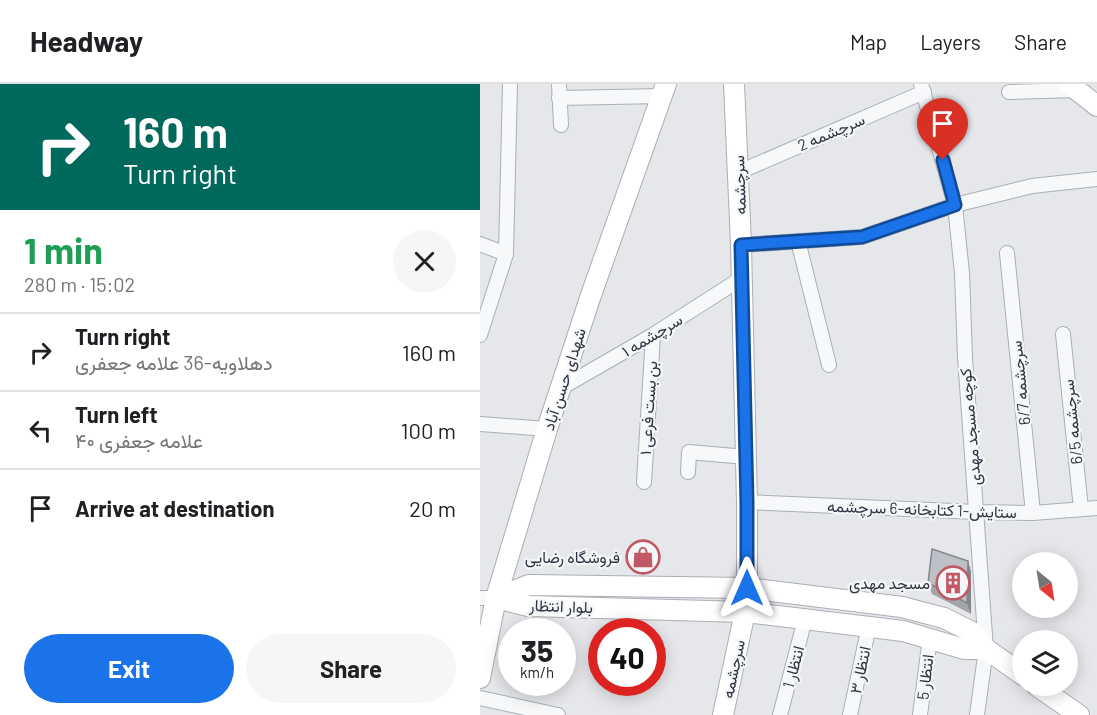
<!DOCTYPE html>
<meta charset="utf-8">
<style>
:root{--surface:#fff;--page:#f6f6f6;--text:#202124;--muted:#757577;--line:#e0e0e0;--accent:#1a73e8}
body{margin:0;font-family:Barlow,Vazirmatn,sans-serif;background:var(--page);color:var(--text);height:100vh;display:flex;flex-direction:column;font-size:22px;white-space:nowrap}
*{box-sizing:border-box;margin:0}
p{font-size:20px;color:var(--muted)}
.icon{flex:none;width:33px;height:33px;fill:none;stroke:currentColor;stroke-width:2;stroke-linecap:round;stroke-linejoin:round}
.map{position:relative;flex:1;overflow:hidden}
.sheet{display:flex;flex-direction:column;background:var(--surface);width:480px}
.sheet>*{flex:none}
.guide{background:#00695c;color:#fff;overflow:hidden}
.needle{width:39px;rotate:150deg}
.buttons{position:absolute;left:532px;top:468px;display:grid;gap:12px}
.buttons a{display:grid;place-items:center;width:66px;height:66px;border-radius:50%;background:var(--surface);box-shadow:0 3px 15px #0003;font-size:30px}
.speed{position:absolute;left:18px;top:534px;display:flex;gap:12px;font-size:30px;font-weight:700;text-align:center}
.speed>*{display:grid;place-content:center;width:78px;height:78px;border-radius:50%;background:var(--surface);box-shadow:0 3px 15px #0003;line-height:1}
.speed small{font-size:15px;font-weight:400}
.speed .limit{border:9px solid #d22;background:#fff;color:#111}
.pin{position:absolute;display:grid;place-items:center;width:51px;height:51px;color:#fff;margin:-62px -26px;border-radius:50% 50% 50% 0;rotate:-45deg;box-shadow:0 0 6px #0007}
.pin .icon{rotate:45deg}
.me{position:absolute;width:66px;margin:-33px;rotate:0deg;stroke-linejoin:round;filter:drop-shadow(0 0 4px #0008)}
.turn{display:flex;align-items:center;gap:21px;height:126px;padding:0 24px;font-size:27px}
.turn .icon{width:78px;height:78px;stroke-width:2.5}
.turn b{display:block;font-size:42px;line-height:51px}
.round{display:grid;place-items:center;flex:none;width:63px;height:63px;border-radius:32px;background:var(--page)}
.summary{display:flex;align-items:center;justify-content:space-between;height:102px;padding:0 24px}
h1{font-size:36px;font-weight:700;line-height:45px;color:#1e9e55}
.cta{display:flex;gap:12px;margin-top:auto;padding:12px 24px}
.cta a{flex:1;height:69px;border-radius:36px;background:var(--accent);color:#fff;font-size:24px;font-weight:700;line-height:69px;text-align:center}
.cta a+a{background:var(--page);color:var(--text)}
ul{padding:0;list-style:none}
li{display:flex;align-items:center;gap:18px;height:78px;padding:0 24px;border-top:2px solid var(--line)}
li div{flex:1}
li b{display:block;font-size:22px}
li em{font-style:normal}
header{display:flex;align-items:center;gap:36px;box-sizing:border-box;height:84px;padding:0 30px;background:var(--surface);border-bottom:2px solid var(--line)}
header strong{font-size:28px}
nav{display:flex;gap:33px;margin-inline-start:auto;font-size:21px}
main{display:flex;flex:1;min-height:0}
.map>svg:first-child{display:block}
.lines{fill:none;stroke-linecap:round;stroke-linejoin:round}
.street-casing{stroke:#aaaeb5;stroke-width:16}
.secondary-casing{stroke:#aaaeb5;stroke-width:22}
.street{stroke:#f7f8fa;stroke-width:14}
.secondary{stroke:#fff;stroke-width:20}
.wall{fill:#a3a5ab}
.shaded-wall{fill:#84868b}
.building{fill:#bdc0c7;stroke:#84868b;stroke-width:1.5}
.route-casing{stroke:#114b97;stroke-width:15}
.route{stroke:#1a73e8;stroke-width:10}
.labels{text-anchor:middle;stroke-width:4.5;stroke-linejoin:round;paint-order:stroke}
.street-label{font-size:16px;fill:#2e3442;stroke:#f5f6f8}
.poi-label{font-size:16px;fill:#2e3442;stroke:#f5f6f8;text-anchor:end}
</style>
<header>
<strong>Headway</strong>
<nav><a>Map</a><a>Layers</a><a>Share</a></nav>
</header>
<main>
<section class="sheet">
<div class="guide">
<div class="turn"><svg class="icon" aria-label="right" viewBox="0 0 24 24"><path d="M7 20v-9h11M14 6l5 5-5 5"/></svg><div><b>160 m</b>Turn right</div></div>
</div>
<div class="summary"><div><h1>1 min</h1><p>280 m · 15:02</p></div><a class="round"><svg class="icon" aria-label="close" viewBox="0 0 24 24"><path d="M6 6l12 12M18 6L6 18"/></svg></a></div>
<ul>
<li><svg class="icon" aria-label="right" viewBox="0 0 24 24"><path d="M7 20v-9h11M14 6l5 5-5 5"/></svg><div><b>Turn right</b><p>دهلاویه-36 علامه جعفری</p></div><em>160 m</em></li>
<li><svg class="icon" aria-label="left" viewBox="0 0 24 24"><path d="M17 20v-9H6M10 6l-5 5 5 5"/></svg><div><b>Turn left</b><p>علامه جعفری ۴۰</p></div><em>100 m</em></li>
<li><svg class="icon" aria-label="arrive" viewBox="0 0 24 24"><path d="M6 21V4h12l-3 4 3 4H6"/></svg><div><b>Arrive at destination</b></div><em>20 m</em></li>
</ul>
<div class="cta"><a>Exit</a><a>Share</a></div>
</section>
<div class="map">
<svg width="617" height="631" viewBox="0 0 617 631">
<rect width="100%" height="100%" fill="#e5e7eb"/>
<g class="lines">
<!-- street casing -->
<g class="street-casing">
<g id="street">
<polyline points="79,0 81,41"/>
<polyline points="441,0 475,121 482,189 485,274 506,565 497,631"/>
<polyline points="529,8 596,6"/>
<polyline points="79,14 182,12"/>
<polyline points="259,88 444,8"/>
<polyline points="318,157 349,281"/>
<polyline points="0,160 26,170"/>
<polyline points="261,161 382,153 475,121 552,102 617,95"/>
<polyline points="527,169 553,429"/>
<polyline points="583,250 601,425"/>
<polyline points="0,251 26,170 30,0"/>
<polyline points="81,304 173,251 262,194"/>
<polyline points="0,340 67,345"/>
<polyline points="208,388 209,368 266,373"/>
<polyline points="164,398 173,251"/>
<polyline points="267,418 497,428 553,429 617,424"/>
<polyline points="0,514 16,514"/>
<polyline points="0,614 78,631"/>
<polyline points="300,631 325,535"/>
<polyline points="370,631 389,542"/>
<polyline points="440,631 450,554"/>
</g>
</g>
<!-- secondary casing -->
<g class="secondary-casing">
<g id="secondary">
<polyline points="589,0 617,22"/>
<polyline points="16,514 49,501 267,504 422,523 464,534 492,548 506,565 543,591"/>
<polyline points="16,514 48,522 265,528 423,547 484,565 506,565"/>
<polyline points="0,594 16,514 67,345 111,211 186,0"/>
<polyline points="557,602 599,631"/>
<polyline points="243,631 265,528 267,504 267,418 261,161 254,0"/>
</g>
</g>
<!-- street -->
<use href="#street" class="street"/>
<!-- secondary -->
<use href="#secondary" class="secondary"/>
</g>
<!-- wall -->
<polygon class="wall" points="488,477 491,488 491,530 452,510 448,499"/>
<!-- shaded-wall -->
<polygon class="shaded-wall" points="488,477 491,488 491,530 487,519"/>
<!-- building -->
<polygon class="building" points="452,465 488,477 487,519 448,499"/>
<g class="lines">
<!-- route casing -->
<g class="route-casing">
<polyline id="route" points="267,504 267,418 261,161 382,153 475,121 463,76"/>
</g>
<!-- route -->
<use href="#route" class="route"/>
</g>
<!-- icons -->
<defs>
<g id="shop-ring" transform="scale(1.725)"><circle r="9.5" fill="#f5f6f8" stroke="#c15964" stroke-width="1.5"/><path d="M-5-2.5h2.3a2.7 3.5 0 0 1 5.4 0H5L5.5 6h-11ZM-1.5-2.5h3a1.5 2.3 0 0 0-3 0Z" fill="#c15964"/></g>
<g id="building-ring" transform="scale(1.725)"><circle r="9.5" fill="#f5f6f8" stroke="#c15964" stroke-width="1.5"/><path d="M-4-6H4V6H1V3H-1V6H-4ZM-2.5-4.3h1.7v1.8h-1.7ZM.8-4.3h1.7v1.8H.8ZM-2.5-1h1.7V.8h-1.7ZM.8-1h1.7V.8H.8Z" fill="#c15964"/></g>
</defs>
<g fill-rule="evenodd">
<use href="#shop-ring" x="163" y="473"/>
<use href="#building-ring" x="473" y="499"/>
</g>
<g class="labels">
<!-- street labels -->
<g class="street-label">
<text transform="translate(351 48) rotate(-23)" y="6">سرچشمه 2</text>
<text transform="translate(259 101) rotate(-92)" y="6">سرچشمه</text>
<text transform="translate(172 251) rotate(-31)" y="6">سرچشمه ۱</text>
<text transform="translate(84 295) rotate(-72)" y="6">شهدای حسن آباد</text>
<text transform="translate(540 299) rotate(-96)" y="6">سرچشمه 6/7</text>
<text transform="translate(168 324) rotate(-86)" y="6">بن بست فرعی ۱</text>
<text transform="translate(592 338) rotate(-96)" y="6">سرچشمه 6/5</text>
<text transform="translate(490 343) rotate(-95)" y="6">کوچه مسجد مهدی</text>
<text transform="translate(442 425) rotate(2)" y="6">ستایش-1 کتابخانه-6 سرچشمه</text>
<text transform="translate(81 522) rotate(2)" y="6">بلوار انتظار</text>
<text transform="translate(313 583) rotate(-75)" y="6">انتظار 1</text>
<text transform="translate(253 585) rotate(-78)" y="6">سرچشمه</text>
<text transform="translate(380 586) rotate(-78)" y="6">انتظار ۳</text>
<text transform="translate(445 593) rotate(-83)" y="6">انتظار 5</text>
</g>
<!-- poi labels -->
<g class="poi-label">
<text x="140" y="479">فروشگاه رضایی</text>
<text x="450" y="505">مسجد مهدی</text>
</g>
</g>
</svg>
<div class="buttons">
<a><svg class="needle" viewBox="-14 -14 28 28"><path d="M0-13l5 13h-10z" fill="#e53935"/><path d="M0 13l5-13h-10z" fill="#757577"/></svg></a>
<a><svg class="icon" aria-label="layers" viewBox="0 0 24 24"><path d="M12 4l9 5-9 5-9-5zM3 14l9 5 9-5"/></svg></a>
</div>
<div class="speed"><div>35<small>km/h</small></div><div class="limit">40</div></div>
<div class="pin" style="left:463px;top:76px;background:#d93025"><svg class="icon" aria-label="arrive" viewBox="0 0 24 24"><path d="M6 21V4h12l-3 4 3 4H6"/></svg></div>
<svg class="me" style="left:267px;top:504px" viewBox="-20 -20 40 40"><path d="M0-17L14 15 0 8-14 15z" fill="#1a73e8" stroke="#fff" stroke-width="4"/></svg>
</div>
</main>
